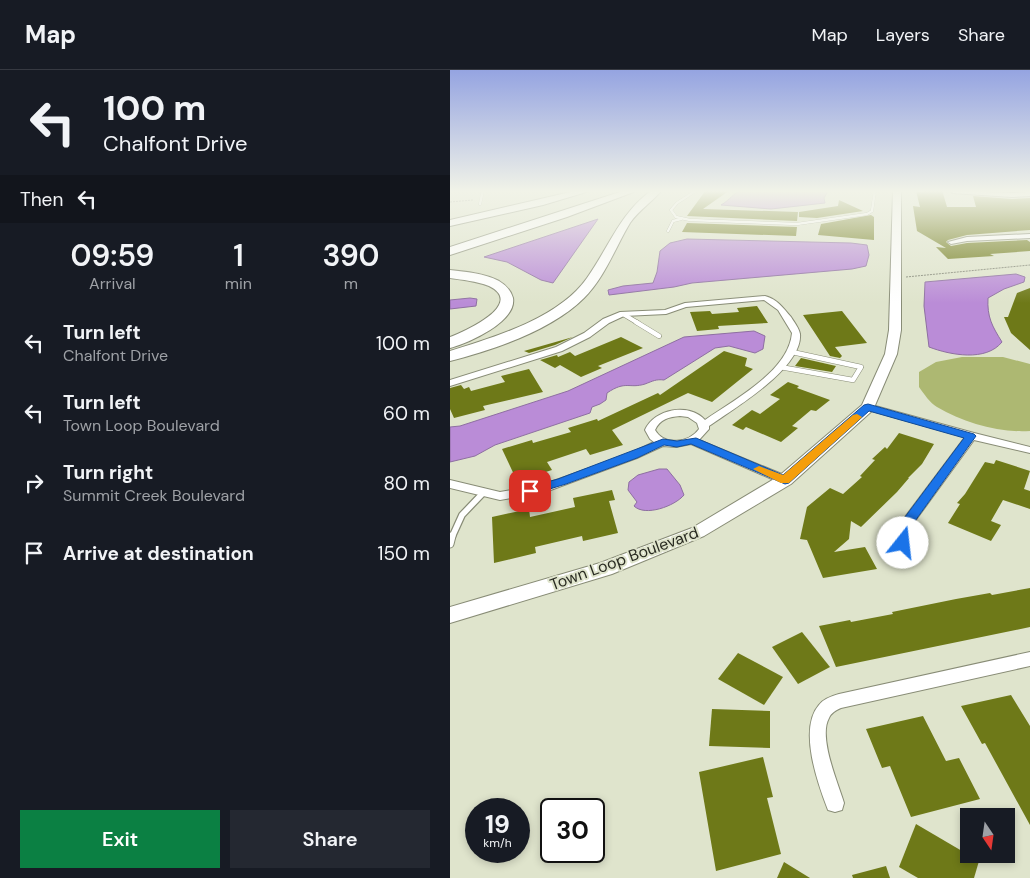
<!DOCTYPE html>
<style>
:root{--surface:#171b24;--page:#242831;--text:#f1f3f6;--muted:#9ea1a6;--line:#363941;--accent:#0b8043}
body{margin:0;font-family:"DM Sans",sans-serif;background:var(--page);color:var(--text);height:100vh;display:flex;flex-direction:column;font-size:19px;white-space:nowrap}
*{box-sizing:border-box;margin:0}
p{font-size:16px;color:var(--muted)}
.icon{flex:none;width:28px;height:28px;fill:none;stroke:currentColor;stroke-width:2;stroke-linecap:round;stroke-linejoin:round}
.map{position:relative;flex:1;overflow:hidden}
.side{display:flex;flex-direction:column;background:var(--surface);width:450px}
.side>*{flex:none}
.guide{background:#171b24;color:var(--text);overflow:hidden}
.needle{width:32px;rotate:167deg}
.buttons{position:absolute;left:510px;top:738px;display:grid;gap:10px}
.buttons a{display:grid;place-items:center;width:55px;height:55px;border-radius:0px;background:var(--surface);box-shadow:0 2px 8px #0003;font-size:25px}
.speed{position:absolute;left:15px;top:728px;display:flex;gap:10px;font-size:25px;font-weight:700;text-align:center}
.speed>*{display:grid;place-content:center;width:65px;height:65px;border-radius:50%;background:var(--surface);box-shadow:0 2px 8px #0003;line-height:1}
.speed small{font-size:12px;font-weight:400}
.speed .limit{border:2px solid #111;border-radius:8px;background:#fff;color:#111}
.pin{position:absolute;display:grid;place-items:center;width:42px;height:42px;color:#fff;margin:-21px;border-radius:10px;box-shadow:0 2px 8px #0006}
.me{position:absolute;width:55px;margin:-28px;rotate:16deg;stroke-linejoin:round;filter:drop-shadow(0 0 4px #0008)}
.turn{display:flex;align-items:center;gap:18px;height:105px;padding:0 20px;font-size:22px}
.turn .icon{width:65px;height:65px;stroke-width:2.5}
.turn b{display:block;font-size:35px;line-height:42px}
.then{display:flex;align-items:center;height:48px;padding:0 20px;background:#0003;gap:10px;font-size:19px}
.eta{display:flex;justify-content:space-evenly;align-items:center;height:85px;text-align:center}
.eta b{font-size:30px;font-weight:600;line-height:35px}
.cta{display:flex;gap:10px;margin-top:auto;padding:10px 20px}
.cta a{flex:1;height:58px;border-radius:0px;background:var(--accent);color:#fff;font-size:20px;font-weight:600;line-height:58px;text-align:center}
.cta a+a{background:var(--page);color:var(--text)}
ul{padding:0;list-style:none}
li{display:flex;align-items:center;gap:15px;height:70px;padding:0 20px}
li div{flex:1}
li b{display:block;font-size:19px}
li em{font-style:normal}
header{display:flex;align-items:center;gap:30px;box-sizing:border-box;height:70px;padding:0 25px;background:var(--surface);border-bottom:1px solid var(--line)}
header strong{font-size:24px}
nav{display:flex;gap:28px;margin-inline-start:auto;font-size:18px}
main{display:flex;flex:1;min-height:0}
.map>svg:first-child{display:block}
.green{fill:#adb872}
.water{fill:#ba8cd7;stroke:#8e6fa1}
.building{fill:#6e7918}
.lines{fill:none;stroke-linecap:round;stroke-linejoin:round}
.lane-far4-casing{stroke:#888c76;stroke-width:3}
.lane-far3-casing{stroke:#888c76;stroke-width:5}
.lane-far2-casing{stroke:#888c76;stroke-width:5.5}
.lane-far1-casing{stroke:#888c76;stroke-width:8}
.lane-casing{stroke:#888c76;stroke-width:9}
.street-casing{stroke:#888c76;stroke-width:2}
.secondary-casing{stroke:#888c76;stroke-width:2}
.highway-casing{stroke:#888c76;stroke-width:2}
.path{stroke:#808373;stroke-width:1;stroke-dasharray:2 1;stroke-linecap:butt}
.lane-far4{stroke:#fff;stroke-width:2.5}
.lane-far3{stroke:#fff;stroke-width:4}
.lane-far2{stroke:#fff;stroke-width:4.5}
.lane-far1{stroke:#fff;stroke-width:5.5}
.lane{stroke:#fff;stroke-width:7}
.street{fill:#fff;fill-rule:evenodd}
.secondary{fill:#fff;fill-rule:evenodd}
.highway{fill:#fff;fill-rule:evenodd}
.route{fill:#1a73e8;stroke:#114b97}
.slow{fill:#f59e0b}
.labels{text-anchor:middle;stroke-width:4;stroke-linejoin:round;paint-order:stroke}
.street-label{font-size:16px;fill:#292b22;stroke:#dfe4cc}
</style>
<header>
<strong>Map</strong>
<nav><a>Map</a><a>Layers</a><a>Share</a></nav>
</header>
<main>
<section class="side">
<div class="guide">
<div class="turn"><svg class="icon" aria-label="left" viewBox="0 0 24 24"><path d="M17 20v-9H6M10 6l-5 5 5 5"/></svg><div><b>100 m</b>Chalfont Drive</div></div>
<div class="then">Then<svg class="icon" aria-label="left" viewBox="0 0 24 24"><path d="M17 20v-9H6M10 6l-5 5 5 5"/></svg></div>
</div>
<div class="eta">
<div><b>09:59</b><p>Arrival</p></div>
<div><b>1</b><p>min</p></div>
<div><b>390</b><p>m</p></div>
</div>
<ul>
<li><svg class="icon" aria-label="left" viewBox="0 0 24 24"><path d="M17 20v-9H6M10 6l-5 5 5 5"/></svg><div><b>Turn left</b><p>Chalfont Drive</p></div><em>100 m</em></li>
<li><svg class="icon" aria-label="left" viewBox="0 0 24 24"><path d="M17 20v-9H6M10 6l-5 5 5 5"/></svg><div><b>Turn left</b><p>Town Loop Boulevard</p></div><em>60 m</em></li>
<li><svg class="icon" aria-label="right" viewBox="0 0 24 24"><path d="M7 20v-9h11M14 6l5 5-5 5"/></svg><div><b>Turn right</b><p>Summit Creek Boulevard</p></div><em>80 m</em></li>
<li><svg class="icon" aria-label="arrive" viewBox="0 0 24 24"><path d="M6 21V4h12l-3 4 3 4H6"/></svg><div><b>Arrive at destination</b></div><em>150 m</em></li>
</ul>
<div class="cta"><a>Exit</a><a>Share</a></div>
</section>
<div class="map">
<svg width="580" height="808" viewBox="0 0 580 808">
<rect width="100%" height="100%" fill="#dfe4cc"/>
<!-- green -->
<path class="green" d="M512 287H553L580 294V361C549 363 514 353 487 337 480 333 474 324 469 317V302L486 292Z"/>
<!-- water -->
<g class="water">
<path d="M292 120H371L377 121V123L374 128 375 133 321 139 271 135C280 130 283 123 292 120Z"/>
<polygon points="148,149 103,213 91,210 57,192 34,187"/>
<polygon points="237,169 401,173 417,175 419,185 416,196 402,199 242,213 224,217 159,225 158,220 173,216 203,213 207,202 210,181 220,173"/>
<path d="M566 204 575 207 574 212 554 219 538 228C537 247 542 256 552 272 536 292 500 285 479 277L474 236 475 212Z"/>
<polygon points="20,228 27,229 26,236 0,239 0,230"/>
<path d="M304 261 315 266 313 279 305 283 279 276 265 278 214 310C206 309 203 311 195 314 179 319 176 310 157 323L156 330 150 334 142 337 140 343 45 375 25 386 0 392V357L10 356 118 321 234 267Z"/>
<path d="M209 399H217L230 415 234 425C225 436 195 447 184 436L187 432 178 420 179 412 188 405Z"/>
</g>
<!-- building -->
<g class="building">
<polygon points="256,120 280,120 253,139 348,142 347,151 237,146"/>
<polygon points="473,120 492,120 497,137 526,137 523,126 562,129 580,128 580,160 517,165 498,170 496,172 501,176 517,173 577,170 580,172 580,181 540,184 544,186 498,189 486,177 496,178 467,161 463,136 470,137 466,121 473,122"/>
<polygon points="389,130 413,141 367,148 349,147 349,142 388,136"/>
<polygon points="421,145 424,147 424,170 368,165 371,154"/>
<polygon points="237,153 347,157 346,166 232,162"/>
<polygon points="580,218 580,280 561,263 554,247 558,247 567,223"/>
<polygon points="307,236 318,253 268,256 269,259 247,261 240,242 260,241 262,244 289,242 287,238"/>
<polygon points="392,241 417,273 385,277 392,286 390,288 380,286 353,245"/>
<polygon points="123,267 105,275 79,283 74,281"/>
<polygon points="171,267 193,278 148,296 152,298 131,307 110,295 105,298 90,290 107,285 108,287 120,282 125,286"/>
<polygon points="274,281 297,288 295,296 303,299 262,332 238,323 162,360 173,375 140,385 136,379 97,392 102,400 67,411 52,379 82,370 83,373 121,362 118,358 147,349 148,351 208,323 210,325"/>
<polygon points="351,288 386,296 382,302 345,296"/>
<polygon points="79,299 93,322 33,336 35,340 4,348 0,339 0,318 11,315 14,319 19,317 21,321 55,312 51,306"/>
<polygon points="338,312 349,316 347,318 380,330 366,341 361,340 342,356 348,358 331,372 296,357 293,360 282,355 302,340 310,344 330,329 320,325"/>
<polygon points="449,363 484,374 472,394 458,408 459,408 447,422 411,457 401,451 399,469 384,482 415,477 427,499 373,508 357,470 350,469 357,437 380,418 393,424 412,407 410,406 425,390 422,389 435,377 437,379"/>
<polygon points="546,390 580,401 574,419 580,421 580,439 553,430 541,451 551,455 541,471 498,453 510,434 507,433 515,424 535,392 544,394"/>
<polygon points="162,420 165,430 159,431 168,463 133,471 132,466 85,477 86,483 44,493 42,447 79,439 80,447 125,437 123,428"/>
<polygon points="580,518 580,557 386,597 369,556 400,550 401,552 443,544 442,542 506,529 540,523 542,525"/>
<polygon points="352,562 380,597 348,614 322,577"/>
<polygon points="288,583 333,607 314,635 268,609"/>
<polygon points="561,625 580,656 580,755 535,673 532,674 511,636"/>
<polygon points="262,639 320,641 320,678 259,676"/>
<polygon points="473,646 496,691 509,688 530,729 461,747 440,696 432,698 416,659"/>
<polygon points="313,687 323,727 317,728 331,784 266,801 249,702"/>
<polygon points="466,754 529,791 524,808 468,808 449,797"/>
<polygon points="334,792 360,808 327,808"/>
<polygon points="436,796 440,808 403,808 402,805"/>
</g>
<g class="lines">
<!-- lane-far4 casing -->
<g class="lane-far4-casing">
<g id="lane-far4">
<polyline points="79,120 84,121"/>
<polyline points="247,120 227,133 221,140 226,147 240,150 347,154 417,144 422,141 425,120"/>
<polyline points="30,134 33,120"/>
<polyline points="218,161 223,151 231,149"/>
</g>
</g>
<!-- lane-far3 casing -->
<g class="lane-far3-casing">
<polyline id="lane-far3" points="173,244 188,253"/>
</g>
<!-- lane-far2 casing -->
<g class="lane-far2-casing">
<g id="lane-far2">
<polyline points="186,252 209,266"/>
<polyline points="330,297 403,310 411,297 342,282"/>
</g>
</g>
<!-- lane-far1 casing -->
<g class="lane-far1-casing">
<polyline id="lane-far1" points="2,467 12,445 34,422"/>
</g>
<!-- lane casing -->
<g class="lane-casing">
<polyline id="lane" points="0,474 2,466"/>
</g>
<!-- street casing -->
<g class="street-casing">
<g id="street">
<polygon points="504,121 562,123 580,122 580,126 562,127 502,123"/>
<polygon points="580,164 580,168 517,171 501,174 498,172 517,167"/>
<path d="M315 226C327 229 333 238 341 247 344 252 349 258 350 264 353 298 283 339 259 356V359L249 370 339 407 341 410 339 413H331L241 374 226 377 213 376 187 388 98 421 50 430 0 418V410L50 422 92 415 179 384 204 372 200 369 195 360C204 339 239 332 255 350 284 330 339 301 342 263L328 240 314 230 236 237 216 244 174 246 159 253 140 267 112 281 0 316V310L106 277 134 263 153 249 170 242 215 240 235 233ZM230 346 238 347 247 353 249 359C239 373 214 376 205 360 210 349 219 347 230 346Z"/>
<polygon points="418,334 524,363 580,377 580,383 524,370 465,451 458,476 448,476 447,473 455,447 515,367 415,339 413,337"/>
<path d="M580 582V596L391 638C386 640 381 643 379 648 368 667 388 713 394 733L392 740 385 742 378 740C368 714 348 659 369 635 373 629 382 626 389 624Z"/>
</g>
</g>
<!-- secondary casing -->
<g class="secondary-casing">
<polygon id="secondary" points="443,120 451,120 451,260 447,284 423,340 341,414 254,466 162,504 0,553 0,537 150,493 242,458 329,406 412,335 435,284 439,260"/>
</g>
<!-- highway casing -->
<g class="highway-casing">
<g id="highway">
<polygon points="129,120 143,120 93,135 0,156 0,150"/>
<polygon points="176,120 189,120 117,147 0,185 0,177"/>
<path d="M202 120H212C202 132 189 140 180 153 165 178 155 207 134 228 102 260 43 280 0 291V281C45 267 109 248 137 208 159 177 170 143 202 120Z"/>
<path d="M0 200C16 202 34 203 49 211 56 215 61 221 63 228 67 252 18 273 0 278V267C14 262 76 234 39 216 26 211 13 210 0 208Z"/>
</g>
</g>
<!-- path -->
<g class="path">
<polyline points="0,132 23,130"/>
<polyline points="456,207 580,195"/>
</g>
<!-- lane-far4 -->
<use href="#lane-far4" class="lane-far4"/>
<!-- lane-far3 -->
<use href="#lane-far3" class="lane-far3"/>
<!-- lane-far2 -->
<use href="#lane-far2" class="lane-far2"/>
<!-- lane-far1 -->
<use href="#lane-far1" class="lane-far1"/>
<!-- lane -->
<use href="#lane" class="lane"/>
<!-- street -->
<use href="#street" class="street"/>
<!-- secondary -->
<use href="#secondary" class="secondary"/>
<!-- highway -->
<use href="#highway" class="highway"/>
</g>
<!-- sky -->
<linearGradient id="sky" x2="0" y2="1"><stop stop-color="#95a4e1"/><stop offset="0.52" stop-color="#f1f3e8"/><stop offset="1" stop-color="#f1f3e8" stop-opacity="0"/></linearGradient>
<rect width="580" height="233" fill="url(#sky)"/>
<!-- route -->
<polygon class="route" points="418,334 524,364 526,366 465,451 459,473 457,476 448,476 446,473 455,447 514,368 419,341 339,413 335,414 241,374 227,377 214,375 187,388 116,414 80,425 74,421 75,418 108,409 213,369 227,371 246,368 333,405 414,335"/>
<!-- slow -->
<polygon class="slow" points="407,344 412,347 410,349 339,413 331,413 303,399 309,396 333,405 403,345"/>
<g class="labels">
<!-- street labels -->
<g class="street-label">
<text transform="translate(174 488) rotate(-20)" y="6">Town Loop Boulevard</text>
</g>
</g>
</svg>
<div class="buttons">
<a><svg class="needle" viewBox="-14 -14 28 28"><path d="M0-13l5 13h-10z" fill="#e53935"/><path d="M0 13l5-13h-10z" fill="#9ea1a6"/></svg></a>
</div>
<div class="speed"><div>19<small>km/h</small></div><div class="limit">30</div></div>
<div class="pin" style="left:80px;top:421px;background:#d93025"><svg class="icon" aria-label="arrive" viewBox="0 0 24 24"><path d="M6 21V4h12l-3 4 3 4H6"/></svg></div>
<svg class="me" style="left:453px;top:473px" viewBox="-20 -20 40 40"><circle r="19" fill="#fff"/><path d="M0-13L10 11 0 6-10 11z" fill="#1a73e8"/></svg>
</div>
</main>
